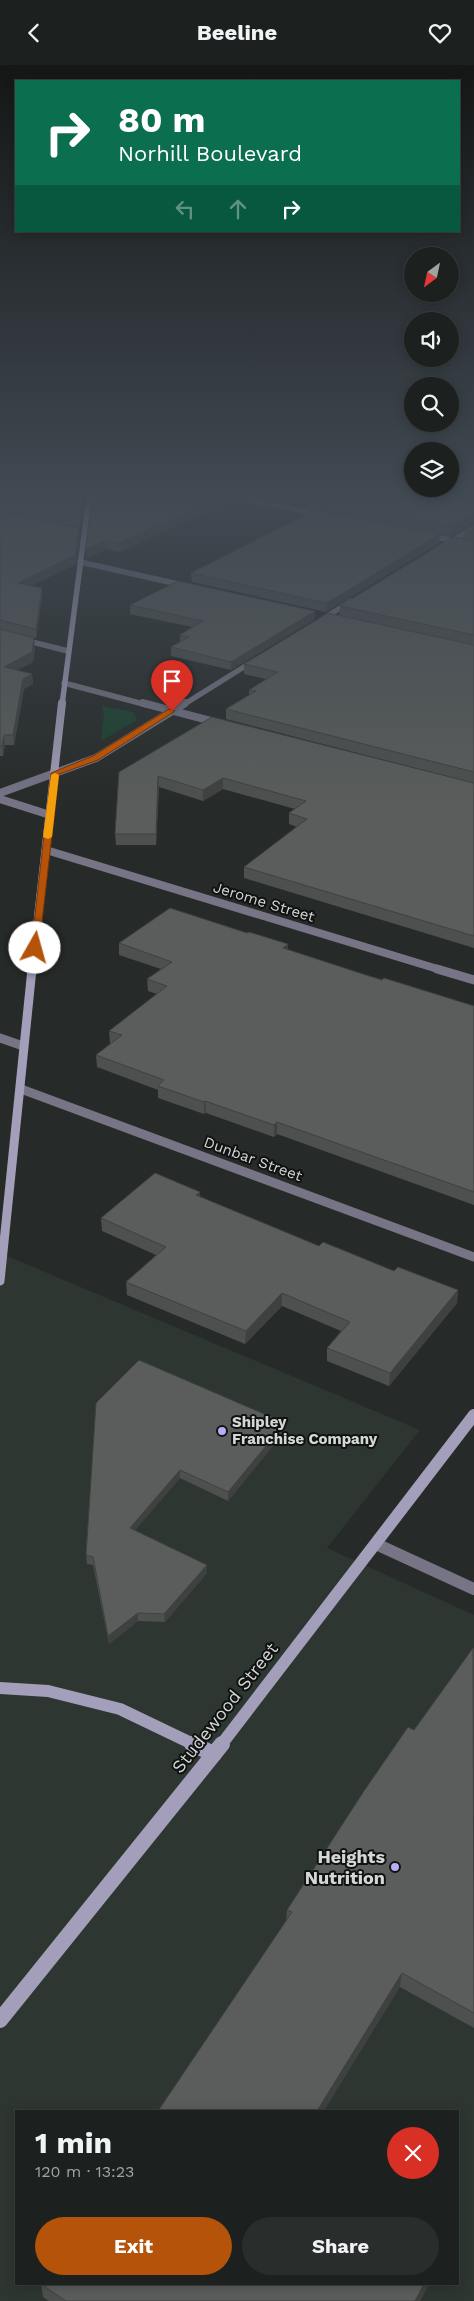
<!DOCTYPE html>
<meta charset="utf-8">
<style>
:root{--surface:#1c201e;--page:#292d2b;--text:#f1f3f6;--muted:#a0a3a4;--line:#3a3e3c;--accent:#b45309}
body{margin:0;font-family:"Work Sans",sans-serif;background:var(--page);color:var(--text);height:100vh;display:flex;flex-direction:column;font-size:19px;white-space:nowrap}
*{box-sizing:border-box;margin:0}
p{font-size:16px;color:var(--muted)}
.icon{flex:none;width:28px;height:28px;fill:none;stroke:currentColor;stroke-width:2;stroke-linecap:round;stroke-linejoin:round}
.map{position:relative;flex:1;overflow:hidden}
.side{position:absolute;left:15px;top:2045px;width:444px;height:175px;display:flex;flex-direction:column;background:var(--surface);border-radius:0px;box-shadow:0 2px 12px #0003,0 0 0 1px var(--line)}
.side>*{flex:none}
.guide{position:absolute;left:15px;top:15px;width:445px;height:152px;border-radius:0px;box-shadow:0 2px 12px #0003,0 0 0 1px var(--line);background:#0b6e4f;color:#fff;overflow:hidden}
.needle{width:32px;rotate:213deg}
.fabs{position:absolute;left:404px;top:182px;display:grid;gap:10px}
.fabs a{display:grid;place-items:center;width:55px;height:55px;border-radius:50%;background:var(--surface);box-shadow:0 2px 12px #0003,0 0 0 1px var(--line);font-size:25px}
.pin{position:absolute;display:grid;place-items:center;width:42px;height:42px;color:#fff;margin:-51px -21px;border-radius:50% 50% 50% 0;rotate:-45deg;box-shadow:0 0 5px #0007}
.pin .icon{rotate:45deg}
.me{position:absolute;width:55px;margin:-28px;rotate:7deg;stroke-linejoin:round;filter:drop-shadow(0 0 4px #0008)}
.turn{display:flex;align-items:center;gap:18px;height:105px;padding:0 20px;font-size:22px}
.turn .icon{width:65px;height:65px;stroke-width:2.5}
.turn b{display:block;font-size:35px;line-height:42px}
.lanes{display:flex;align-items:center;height:48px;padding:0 20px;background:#0003;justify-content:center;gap:25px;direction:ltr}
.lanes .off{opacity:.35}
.round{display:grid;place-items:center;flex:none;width:52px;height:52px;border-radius:26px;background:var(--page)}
.headline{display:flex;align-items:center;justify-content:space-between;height:85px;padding:0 20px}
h1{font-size:30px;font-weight:700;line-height:38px}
.primary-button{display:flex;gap:10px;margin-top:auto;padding:10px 20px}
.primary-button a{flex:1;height:58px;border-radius:30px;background:var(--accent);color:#fff;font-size:20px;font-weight:700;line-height:58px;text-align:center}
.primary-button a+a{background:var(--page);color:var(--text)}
header{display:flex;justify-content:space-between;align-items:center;height:65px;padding:0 20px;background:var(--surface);font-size:22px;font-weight:700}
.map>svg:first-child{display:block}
.built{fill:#2d3631;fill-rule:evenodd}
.green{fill:#1b412e}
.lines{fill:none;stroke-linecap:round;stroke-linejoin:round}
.street-far3{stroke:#767485;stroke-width:5.5}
.street-far2{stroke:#767485;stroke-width:8}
.street-far1{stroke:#767485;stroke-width:9}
.street{stroke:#767485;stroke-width:12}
.secondary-far4{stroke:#a39fba;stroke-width:5.5}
.secondary-far3{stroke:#a39fba;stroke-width:8}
.secondary-far2{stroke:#a39fba;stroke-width:9}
.secondary-far1{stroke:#a39fba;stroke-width:12}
.secondary{stroke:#a39fba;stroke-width:16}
.wall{fill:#4d504e}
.shaded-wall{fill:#3f4140}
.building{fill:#5a5d5b;stroke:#3f4140}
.route{fill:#b45309;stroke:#753606}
.slow{fill:#f59e0b}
.poi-dot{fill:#b9abf7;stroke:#101211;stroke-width:2}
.labels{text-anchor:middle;stroke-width:4;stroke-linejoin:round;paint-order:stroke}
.street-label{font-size:15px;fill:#d4d7d5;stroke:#101211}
.poi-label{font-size:15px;font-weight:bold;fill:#d4d7d5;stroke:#101211;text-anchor:start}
.near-street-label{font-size:18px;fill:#d4d7d5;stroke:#101211}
.near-poi-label{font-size:18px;font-weight:bold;fill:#d4d7d5;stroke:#101211;text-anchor:end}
</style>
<header><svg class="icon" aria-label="back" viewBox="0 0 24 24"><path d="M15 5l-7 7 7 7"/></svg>Beeline<svg class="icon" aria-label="heart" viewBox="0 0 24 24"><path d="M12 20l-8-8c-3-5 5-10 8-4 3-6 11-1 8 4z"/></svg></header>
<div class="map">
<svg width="474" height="2236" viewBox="0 0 474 2236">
<rect width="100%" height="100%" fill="#262a28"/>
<!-- built -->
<path class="built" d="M0 1188 420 1365 327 1483 474 1550V2236H0ZM16 2046H458V2219H16Z"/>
<!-- green -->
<polygon class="green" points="102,641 133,647 137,655 101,676 104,651"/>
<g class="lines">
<!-- street-far3 -->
<g class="street-far3">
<polyline points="231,432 321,449"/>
<polyline points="426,470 474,480"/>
<polyline points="447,479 474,462"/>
<polyline points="80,497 187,521"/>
<polyline points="321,555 351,536"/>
<polyline points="0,569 68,586"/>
<polyline points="64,618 147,640"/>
<polyline points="183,640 255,595"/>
</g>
<!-- street-far2 -->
<g class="street-far2">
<polyline points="143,638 219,658"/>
<polyline points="0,728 96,693 185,638"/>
<polyline points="0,734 50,750"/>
<polyline points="46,785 441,905"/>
</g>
<!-- street-far1 -->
<g class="street-far1">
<polyline points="437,904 474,915"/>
<polyline points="0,973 23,981"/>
<polyline points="21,1024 474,1192"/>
</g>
<!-- street -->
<polyline class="street" points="376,1479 474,1524"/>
<!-- secondary-far4 -->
<polyline class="secondary-far4" points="62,640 89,432"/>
<!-- secondary-far3 -->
<polyline class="secondary-far3" points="32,905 62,638"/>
<!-- secondary-far2 -->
<polyline class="secondary-far2" points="0,1216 32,904"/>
<!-- secondary-far1 -->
<g class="secondary-far1">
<polyline points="0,1623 48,1626 120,1644 195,1680"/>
<polyline points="221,1680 474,1350"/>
</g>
<!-- secondary -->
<g class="secondary">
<polyline points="192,1679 214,1689"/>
<polyline points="0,1955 222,1679"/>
</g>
</g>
<!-- wall -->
<g class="wall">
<polygon points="0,432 84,432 80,462 0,446"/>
<polygon points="92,432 230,432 230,436 120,487 106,484 87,494"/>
<polygon points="299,432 474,432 472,458 451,471 304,442"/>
<polygon points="309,444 439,478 326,547 192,517 191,508 309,448"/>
<polygon points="0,446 79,463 79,472 76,499 31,521 42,533 36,573 1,565 35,583 33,597 17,605 32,609 33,619 24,624 14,680 5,680 3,691 0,691"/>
<polygon points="474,459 474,718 226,654 226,644 249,630 249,625 266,614 244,609 244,599 339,550 340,541 474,476 464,473 465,464"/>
<polygon points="130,540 315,546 315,554 231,605 171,591 171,582 180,577 180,570 192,562 130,549"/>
<polygon points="119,707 474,718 474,883 244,813 244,802 297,762 289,759 289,748 295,744 223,724 203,736 159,722 156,780 116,780 115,769"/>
<polygon points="247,868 288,879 288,885 369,911 474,941 474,1140 277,1069 274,1072 206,1048 204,1049 158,1033 158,1025 97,1002 96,990 111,978 110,978 109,966 157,929 148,926 147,914 161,904 119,890 119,878"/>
<polygon points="200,1127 200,1132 319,1181 394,1206 458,1225 457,1238 389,1321 327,1296 327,1283 341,1266 282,1241 245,1279 127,1230 126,1217 156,1190 102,1166 101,1153"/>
<polygon points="96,1338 285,1366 228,1436 180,1413 135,1465 207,1508 165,1557 138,1556 109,1579 93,1500 87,1499 86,1490"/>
<polygon points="474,1583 474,1963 400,1922 286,1855 287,1845 414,1665"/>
<polygon points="41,2219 429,2219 420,2236 49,2236 43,2232"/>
</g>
<!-- shaded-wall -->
<g class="shaded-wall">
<polygon points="83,432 84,432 80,462 80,454"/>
<polygon points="221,432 230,432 230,436 120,487 119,478"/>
<polygon points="472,449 474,449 474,458 472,458 451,471 452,462"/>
<polygon points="79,463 79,472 76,499 19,527 18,518"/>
<polygon points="440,469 439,478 326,547 327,538"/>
<polygon points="105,475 106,484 87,494 86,485"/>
<polygon points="42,523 42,533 36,573 36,564"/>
<polygon points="315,546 315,554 231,605 231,597"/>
<polygon points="34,573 35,583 33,597 5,612 4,602"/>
<polygon points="32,609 33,619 24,624 14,680 13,670 23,614"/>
<polygon points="4,670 5,680 3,691 2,681"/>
<polygon points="158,711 159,722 156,780 156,769"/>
<polygon points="223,713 223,724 203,736 203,725"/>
<polygon points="288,879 288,891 283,883"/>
<polygon points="205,1036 206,1048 204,1049 204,1037"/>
<polygon points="277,1057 277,1069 274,1072 274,1060"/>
<polygon points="200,1127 200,1139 196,1130"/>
<polygon points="458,1225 457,1238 389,1321 390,1308"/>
<polygon points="282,1228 282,1241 245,1279 246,1266"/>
<polygon points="285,1358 285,1366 228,1436 228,1427"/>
<polygon points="180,1405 180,1413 130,1471 130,1463"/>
<polygon points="207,1500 207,1508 165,1557 164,1549"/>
<polygon points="138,1548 138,1556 109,1579 108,1571"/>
<polygon points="402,1908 400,1922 324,2046 317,2046"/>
<polygon points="424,2219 429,2219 420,2236 415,2236"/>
</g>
<!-- building -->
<g class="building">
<polygon points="0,432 83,432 80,454 0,437"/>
<polygon points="92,432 221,432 119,478 105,475 86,485"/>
<polygon points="303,432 474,432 474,449 472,449 452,462 304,433"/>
<polygon points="309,444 440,469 327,538 191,508 311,447"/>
<polygon points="0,446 79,463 75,490 18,518 42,523 36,564 0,555"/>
<polygon points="474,459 474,467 465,464"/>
<polygon points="453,472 474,476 474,570 340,541"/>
<polygon points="178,516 315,546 231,597 171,582 189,572 180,570 203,556 130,540"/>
<polygon points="328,548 474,580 474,707 226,644 256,626 249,625 278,607 244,599"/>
<polygon points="0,564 34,573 32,587 4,602 32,609 23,614 13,670 4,670 2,681 0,681"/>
<polygon points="212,652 474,718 474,871 244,802 307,754 289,748 306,736 223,713 203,725 158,711 156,769 115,769 119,707"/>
<polygon points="170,843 247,868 249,867 288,879 283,883 369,911 382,915 384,913 474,941 474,1127 277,1057 274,1060 205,1036 204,1037 158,1021 164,1015 96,990 122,970 109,966 167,921 147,914 172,897 119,878"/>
<polygon points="155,1108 200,1127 196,1130 319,1181 323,1177 394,1206 398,1202 458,1225 390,1308 327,1283 350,1257 282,1228 246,1266 126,1217 166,1182 101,1153"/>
<polygon points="139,1295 285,1358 228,1427 180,1405 130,1463 207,1500 164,1549 138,1548 108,1571 93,1492 86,1490 96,1338"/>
<polygon points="473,1583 474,1948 402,1908 317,2046 158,2046 292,1847 287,1845 364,1726 408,1662 414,1665"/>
<polygon points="41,2219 424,2219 415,2236 66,2236"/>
</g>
<!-- sky -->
<linearGradient id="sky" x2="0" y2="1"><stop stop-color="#151716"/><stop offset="0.58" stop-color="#414a53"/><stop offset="1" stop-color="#414a53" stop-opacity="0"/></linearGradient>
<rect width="474" height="745" fill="url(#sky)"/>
<!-- route -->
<polygon class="route" points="169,644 175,646 98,695 59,709 39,883 38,885 31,885 51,708 93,691"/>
<!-- slow -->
<polygon class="slow" points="55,708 59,710 52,772 48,774 43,772 51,710"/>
<!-- markers -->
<g class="poi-dot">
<circle cx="222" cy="1366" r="5"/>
<circle cx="395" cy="1802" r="5"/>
</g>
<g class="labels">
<!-- street labels -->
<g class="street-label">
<text transform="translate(264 837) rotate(17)" y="5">Jerome Street</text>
<text transform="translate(253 1094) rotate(20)" y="5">Dunbar Street</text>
</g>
<!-- poi labels -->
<g class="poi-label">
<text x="232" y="1362">Shipley<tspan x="232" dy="17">Franchise Company</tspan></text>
</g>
<!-- near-street labels -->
<g class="near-street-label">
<text transform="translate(225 1643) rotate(-52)" y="6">Studewood Street</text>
</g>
<!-- near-poi labels -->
<g class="near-poi-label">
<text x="385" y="1798">Heights<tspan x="385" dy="21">Nutrition</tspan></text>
</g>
</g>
</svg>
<div class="fabs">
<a><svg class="needle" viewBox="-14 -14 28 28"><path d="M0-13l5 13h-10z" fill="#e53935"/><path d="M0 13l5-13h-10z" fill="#a0a3a4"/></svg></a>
<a><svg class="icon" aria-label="sound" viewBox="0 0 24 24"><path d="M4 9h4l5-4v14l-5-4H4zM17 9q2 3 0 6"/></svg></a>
<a><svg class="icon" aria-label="search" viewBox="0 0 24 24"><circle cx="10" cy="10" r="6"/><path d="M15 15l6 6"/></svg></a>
<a><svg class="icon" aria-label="layers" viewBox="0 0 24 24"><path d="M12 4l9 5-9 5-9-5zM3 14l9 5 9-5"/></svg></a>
</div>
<div class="pin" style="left:172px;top:646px;background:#d93025"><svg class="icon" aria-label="arrive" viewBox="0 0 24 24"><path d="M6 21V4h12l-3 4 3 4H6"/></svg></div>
<svg class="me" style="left:35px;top:883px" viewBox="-20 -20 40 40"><circle r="19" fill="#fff"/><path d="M0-13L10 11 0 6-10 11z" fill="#b45309"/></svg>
<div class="guide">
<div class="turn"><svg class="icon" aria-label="right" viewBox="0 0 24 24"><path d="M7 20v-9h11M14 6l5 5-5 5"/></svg><div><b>80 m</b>Norhill Boulevard</div></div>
<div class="lanes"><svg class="icon off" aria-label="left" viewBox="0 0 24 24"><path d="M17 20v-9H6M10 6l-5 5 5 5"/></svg><svg class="icon off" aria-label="ahead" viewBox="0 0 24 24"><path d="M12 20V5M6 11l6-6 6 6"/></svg><svg class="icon" aria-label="right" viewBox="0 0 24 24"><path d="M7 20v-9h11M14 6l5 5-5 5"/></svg></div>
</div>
<section class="side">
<div class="headline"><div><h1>1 min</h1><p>120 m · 13:23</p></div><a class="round" style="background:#d93025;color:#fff"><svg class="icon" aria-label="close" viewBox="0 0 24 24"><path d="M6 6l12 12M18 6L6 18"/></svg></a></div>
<div class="primary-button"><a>Exit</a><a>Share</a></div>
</section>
</div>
